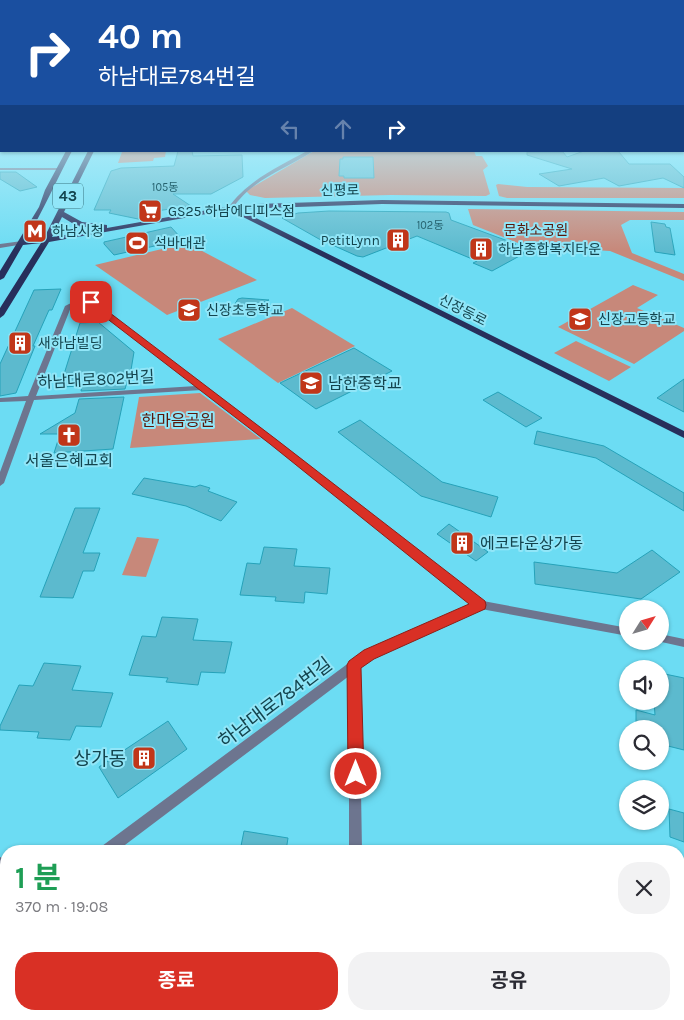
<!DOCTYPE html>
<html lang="ko">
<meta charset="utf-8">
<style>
:root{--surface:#fff;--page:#f2f2f3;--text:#2b2b33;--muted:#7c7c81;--accent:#d93025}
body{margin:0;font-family:Karla,"Noto Sans KR",sans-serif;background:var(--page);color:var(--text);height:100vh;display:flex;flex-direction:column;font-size:19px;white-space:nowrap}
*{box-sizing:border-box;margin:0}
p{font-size:16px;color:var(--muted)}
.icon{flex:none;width:28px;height:28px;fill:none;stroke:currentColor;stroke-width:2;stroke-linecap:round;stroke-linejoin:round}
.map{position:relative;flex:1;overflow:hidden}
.sheet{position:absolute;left:0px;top:845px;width:685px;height:175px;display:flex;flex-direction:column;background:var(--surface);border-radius:20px 20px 0 0;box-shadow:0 1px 4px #0004}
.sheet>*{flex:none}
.guide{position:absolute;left:0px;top:0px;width:685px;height:152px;box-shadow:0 1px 4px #0004;background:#1a4fa0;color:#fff;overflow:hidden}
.needle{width:32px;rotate:53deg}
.controls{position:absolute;left:619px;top:600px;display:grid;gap:10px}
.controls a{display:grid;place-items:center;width:50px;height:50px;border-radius:50%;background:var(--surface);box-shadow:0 1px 4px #0004;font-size:25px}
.pin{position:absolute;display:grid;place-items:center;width:42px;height:42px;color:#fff;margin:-21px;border-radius:10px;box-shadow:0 2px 8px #0006}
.me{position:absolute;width:55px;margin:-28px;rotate:0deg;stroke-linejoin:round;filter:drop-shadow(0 0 4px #0008)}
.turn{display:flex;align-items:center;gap:18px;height:105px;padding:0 15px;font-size:22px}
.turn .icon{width:65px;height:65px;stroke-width:2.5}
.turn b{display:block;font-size:35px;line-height:42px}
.lanes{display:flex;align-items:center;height:48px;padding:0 15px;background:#0003;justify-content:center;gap:25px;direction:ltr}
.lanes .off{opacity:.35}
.round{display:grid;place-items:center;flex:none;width:52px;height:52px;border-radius:20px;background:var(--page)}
.summary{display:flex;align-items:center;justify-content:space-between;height:85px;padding:0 15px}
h1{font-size:30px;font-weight:700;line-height:38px;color:#1e9e55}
.action{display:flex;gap:10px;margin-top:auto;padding:10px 15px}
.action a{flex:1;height:58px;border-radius:20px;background:var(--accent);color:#fff;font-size:20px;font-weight:700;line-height:58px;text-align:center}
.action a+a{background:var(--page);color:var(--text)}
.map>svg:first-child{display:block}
.green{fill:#c7887a}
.building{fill:#5cbace;stroke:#26a2b9}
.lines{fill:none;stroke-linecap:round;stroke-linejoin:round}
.minor{fill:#6d758f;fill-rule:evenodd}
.major{fill:#272f5b;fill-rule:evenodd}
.route{fill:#d93025;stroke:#8d1f18}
.labels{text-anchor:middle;stroke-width:4;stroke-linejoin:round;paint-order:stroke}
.far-number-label{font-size:11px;fill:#25626e}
.far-street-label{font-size:14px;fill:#13444e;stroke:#91e6f8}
.far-poi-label{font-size:14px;fill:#13444e;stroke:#91e6f8;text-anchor:start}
.far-park-label{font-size:14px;fill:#59170a;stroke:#91e6f8}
.shield{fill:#91e6f8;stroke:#397581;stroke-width:1}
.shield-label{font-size:15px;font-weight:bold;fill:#13444e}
.street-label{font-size:16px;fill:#13444e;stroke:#91e6f8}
.poi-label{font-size:16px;fill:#13444e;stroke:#91e6f8;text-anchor:start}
.park-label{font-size:16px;fill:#59170a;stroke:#91e6f8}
.near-street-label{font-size:19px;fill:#13444e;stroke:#91e6f8}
.near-poi-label{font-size:19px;fill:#13444e;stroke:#91e6f8;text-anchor:end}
</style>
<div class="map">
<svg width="684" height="1020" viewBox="0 0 684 1020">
<rect width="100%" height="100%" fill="#6cdcf3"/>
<!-- green -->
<g class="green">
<polygon points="166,151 165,157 154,158 153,161 118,163 122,152"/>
<polygon points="314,151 474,151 476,156 482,156 488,166 483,170 490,194 486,196 391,195 265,198 250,195 246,191"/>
<polygon points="498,184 527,187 684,188 684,198 507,198 499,196 496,185"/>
<polygon points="468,209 684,212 684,220 630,220 621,225 632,253 684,274 684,281 610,251 548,247 538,251 473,225"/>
<polygon points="187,243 257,280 167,315 95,265"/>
<polygon points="633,285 658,295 637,308 684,328 684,331 634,364 558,327"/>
<polygon points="292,308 355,346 278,383 218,339"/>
<polygon points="576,341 631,367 609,381 554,353"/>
<polygon points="200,393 261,439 130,448 139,397"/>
<polygon points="137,537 159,539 146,577 122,575"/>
</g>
<!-- building -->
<g class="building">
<polygon points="178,151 192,151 193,156 242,155 243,177 211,194 173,194 191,206 156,211 161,217 143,220 109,213 111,210 94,210 111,171 121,168 174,166"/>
<polygon points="584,151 619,152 629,164 670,164 684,177 684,188 663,178 619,186 604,178 559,186 539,174 572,169 527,155 527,152 563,152 567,157"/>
<polygon points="343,157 373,157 374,178 344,178 344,176 339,176 340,159 343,159"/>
<polygon points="0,172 16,172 37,187 20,191 0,179"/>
<polygon points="329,211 446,212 449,213 451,220 516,244 511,247 525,253 492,271 473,263 477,261 417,236 363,257 357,256 319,239 282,218 298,213"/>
<polygon points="651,222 665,224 666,227 670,228 675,255 655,252"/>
<polygon points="171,227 181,238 175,239 177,241 114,255 104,244 104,242"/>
<polygon points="61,289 52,310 49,310 33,346 35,346 16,393 0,396 0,364 34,290"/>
<polygon points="242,298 269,300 227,317 238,299"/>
<polygon points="98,322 134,352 129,382 127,382 125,389 81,391 82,386 60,387 80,323"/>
<polygon points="354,348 392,371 316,409 280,383"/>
<polygon points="684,379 684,412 657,398"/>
<polygon points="498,392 542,418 526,427 483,400"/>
<polygon points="124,397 113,449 54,453 60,434 40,434 75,413 79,399"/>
<polygon points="360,420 442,482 498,497 491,517 421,496 338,432"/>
<polygon points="537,431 604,446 684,493 684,511 596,458 534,444"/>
<polygon points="144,478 195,487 200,485 210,488 208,491 237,502 221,521 186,506 132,494"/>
<polygon points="75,508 100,508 83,553 100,553 94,571 83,571 73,598 40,597"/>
<polygon points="449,524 488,552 476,561 437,534"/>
<polygon points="264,547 297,549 294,566 330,568 327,594 305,592 304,603 275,601 276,597 240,595 247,563 260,564"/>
<polygon points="652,550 680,572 641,599 535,584 534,562 617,573"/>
<polygon points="162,617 198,619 193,640 232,642 225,673 201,672 198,685 166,682 168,678 129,675 142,636 156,637"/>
<polygon points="44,663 81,666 72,690 113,693 101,727 76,726 70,740 37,738 39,732 0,730 0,726 19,685 33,686"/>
<polygon points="660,673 684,678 684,750 660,744 660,729 636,729 636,710 655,715 654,701 660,701"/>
<polygon points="168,721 187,749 118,798 99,767"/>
<polygon points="669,809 684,813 684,842 670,837"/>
<polygon points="244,831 288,838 286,851 240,851"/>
</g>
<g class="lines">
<!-- minor -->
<g class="minor">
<rect x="0" y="111" width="1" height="2"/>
<rect x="0" y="131" width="1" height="2"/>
<rect x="0" y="144" width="1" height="4"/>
<path d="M307 151H313C283 171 253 178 232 209H228V208C248 180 278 167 307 151Z"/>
<polygon points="0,168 59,168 61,169 59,170 0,170"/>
<polygon points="22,241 24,242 24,244 0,248 0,244"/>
<path d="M77 300 93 301 277 440 483 601 628 628V636L481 609 373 658 359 668 362 851H349V676L117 851H101L102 846 350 662 365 652 472 604 271 444 202 390 34 400 4 483 0 486V472L26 401 0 402V398L28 396 65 306ZM78 304H90L196 386 36 396 71 307Z"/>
<polygon points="660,634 684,639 684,647 657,641 660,641"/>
<polygon points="0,857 6,859 6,873 0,871"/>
<rect x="679" y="915" width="5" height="14"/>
<polygon points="0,1006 6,1007 6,1014 50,1014 52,1015 55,1020 0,1020"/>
<rect x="347" y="1014" width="16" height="6"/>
<polygon points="653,1014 669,1014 670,1020 654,1020"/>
</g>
<!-- major -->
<path class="major" d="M66 151H72C56 181 43 211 26 240L44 238 88 151H94L64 212 82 222 107 225V228L230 206 256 204 382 200 684 204V208L382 204 238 209 684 431V438L229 210 49 242 4 315 0 318V308L41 243 23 245 4 278 0 280V271L39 207 45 190ZM62 217 77 226 103 229 52 237Z"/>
</g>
<!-- sky -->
<linearGradient id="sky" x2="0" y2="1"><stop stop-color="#a0aadc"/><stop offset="0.43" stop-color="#bdeffa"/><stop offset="1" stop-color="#bdeffa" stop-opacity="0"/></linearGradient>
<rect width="684" height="251" fill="url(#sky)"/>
<!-- route -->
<polygon class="route" points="88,300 93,300 277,440 485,601 486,605 485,609 374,659 361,668 364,774 361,779 356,781 350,779 348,774 347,665 349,661 364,650 469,604 270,444 88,304"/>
<!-- icons -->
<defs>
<g id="supermarket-square" transform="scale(1.25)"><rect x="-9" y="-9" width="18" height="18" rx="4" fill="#c13619" stroke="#91e6f8"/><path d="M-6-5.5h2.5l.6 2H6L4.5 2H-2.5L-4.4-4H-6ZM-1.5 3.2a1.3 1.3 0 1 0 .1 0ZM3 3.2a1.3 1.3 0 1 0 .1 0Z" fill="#fff"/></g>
<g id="metro-square" transform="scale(1.25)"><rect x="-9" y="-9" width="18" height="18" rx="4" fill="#c13619" stroke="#91e6f8"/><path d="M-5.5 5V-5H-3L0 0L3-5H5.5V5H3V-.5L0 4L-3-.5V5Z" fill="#fff"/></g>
<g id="building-square" transform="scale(1.25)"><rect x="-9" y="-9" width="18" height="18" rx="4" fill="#c13619" stroke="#91e6f8"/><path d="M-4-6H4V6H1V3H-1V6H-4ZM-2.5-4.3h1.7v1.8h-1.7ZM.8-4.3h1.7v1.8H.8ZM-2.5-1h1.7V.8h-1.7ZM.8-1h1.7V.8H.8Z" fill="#fff"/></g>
<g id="stadium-square" transform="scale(1.25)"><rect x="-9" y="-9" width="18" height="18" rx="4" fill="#c13619" stroke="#91e6f8"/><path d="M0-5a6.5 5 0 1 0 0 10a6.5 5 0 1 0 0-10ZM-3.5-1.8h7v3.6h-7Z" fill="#fff"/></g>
<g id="school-square" transform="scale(1.25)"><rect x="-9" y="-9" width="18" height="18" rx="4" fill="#c13619" stroke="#91e6f8"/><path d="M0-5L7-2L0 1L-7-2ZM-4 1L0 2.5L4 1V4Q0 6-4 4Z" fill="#fff"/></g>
<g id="church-square" transform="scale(1.25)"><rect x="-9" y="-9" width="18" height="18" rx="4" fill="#c13619" stroke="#91e6f8"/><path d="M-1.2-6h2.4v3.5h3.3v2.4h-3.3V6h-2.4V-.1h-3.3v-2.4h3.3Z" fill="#fff"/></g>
</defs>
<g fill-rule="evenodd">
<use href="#supermarket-square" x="150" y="211"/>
<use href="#metro-square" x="35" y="231"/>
<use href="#building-square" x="398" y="240"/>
<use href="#stadium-square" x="137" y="243"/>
<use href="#building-square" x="481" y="249"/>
<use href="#school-square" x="189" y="310"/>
<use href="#school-square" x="580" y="319"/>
<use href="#building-square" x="20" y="343"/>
<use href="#school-square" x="311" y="383"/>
<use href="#church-square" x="69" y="435"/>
<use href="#building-square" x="462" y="543"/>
<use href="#building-square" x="144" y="758"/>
</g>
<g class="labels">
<!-- far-number labels -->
<g class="far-number-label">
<text x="165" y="191">105동</text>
<text x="430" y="229">102동</text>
</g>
<!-- far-street labels -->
<g class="far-street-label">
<text transform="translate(340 190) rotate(-1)" y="5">신평로</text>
<text transform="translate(463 310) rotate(27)" y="5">신장동로</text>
</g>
<!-- far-poi labels -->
<g class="far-poi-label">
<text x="168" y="216">GS25 하남에디피스점</text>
<text x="52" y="236">하남시청</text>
<text x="380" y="245" text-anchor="end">PetitLynn</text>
<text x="154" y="248">석바대관</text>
<text x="498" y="254">하남종합복지타운</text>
<text x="206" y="315">신장초등학교</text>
<text x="598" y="324">신장고등학교</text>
<text x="38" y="348">새하남빌딩</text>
</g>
<!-- far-park labels -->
<g class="far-park-label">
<text x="536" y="235">문화소공원</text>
</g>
<!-- shield labels -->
<rect class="shield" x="53" y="183.5" width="30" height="25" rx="4"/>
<g class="shield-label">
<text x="68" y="201">43</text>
</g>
<!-- street labels -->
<g class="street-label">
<text transform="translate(96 379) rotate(-3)" y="6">하남대로802번길</text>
</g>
<!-- poi labels -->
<g class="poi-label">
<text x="328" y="389">남한중학교</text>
<text x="69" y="466" text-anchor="middle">서울은혜교회</text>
<text x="480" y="549">에코타운상가동</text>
</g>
<!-- park labels -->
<g class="park-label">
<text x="178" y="426">한마음공원</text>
</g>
<!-- near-street labels -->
<g class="near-street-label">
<text transform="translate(275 702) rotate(-37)" y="7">하남대로784번길</text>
</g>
<!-- near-poi labels -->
<g class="near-poi-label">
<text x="126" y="765">상가동</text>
</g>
</g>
</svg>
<div class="controls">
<a><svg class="needle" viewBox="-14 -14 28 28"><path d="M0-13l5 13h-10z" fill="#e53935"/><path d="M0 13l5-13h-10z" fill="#7c7c81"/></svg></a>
<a><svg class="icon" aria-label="sound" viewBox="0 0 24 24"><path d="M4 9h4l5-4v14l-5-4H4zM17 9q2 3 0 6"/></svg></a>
<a><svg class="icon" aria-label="search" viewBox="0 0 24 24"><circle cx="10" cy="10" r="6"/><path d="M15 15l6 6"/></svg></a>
<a><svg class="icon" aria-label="layers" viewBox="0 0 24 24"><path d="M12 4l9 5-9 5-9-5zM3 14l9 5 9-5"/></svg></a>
</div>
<div class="pin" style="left:91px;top:302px;background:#d93025"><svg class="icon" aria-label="arrive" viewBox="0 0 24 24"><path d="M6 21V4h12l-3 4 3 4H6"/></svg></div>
<svg class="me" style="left:356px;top:774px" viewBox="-20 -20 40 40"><circle r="17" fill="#d93025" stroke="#fff" stroke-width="3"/><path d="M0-11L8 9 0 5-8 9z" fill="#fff"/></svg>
<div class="guide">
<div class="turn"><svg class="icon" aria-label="right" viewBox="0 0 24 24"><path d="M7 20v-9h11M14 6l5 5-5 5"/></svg><div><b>40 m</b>하남대로784번길</div></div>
<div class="lanes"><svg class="icon off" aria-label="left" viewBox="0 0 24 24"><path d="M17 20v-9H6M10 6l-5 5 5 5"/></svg><svg class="icon off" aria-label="ahead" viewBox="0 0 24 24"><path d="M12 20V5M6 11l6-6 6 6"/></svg><svg class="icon" aria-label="right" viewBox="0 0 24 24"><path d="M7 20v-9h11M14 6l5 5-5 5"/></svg></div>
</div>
<section class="sheet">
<div class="summary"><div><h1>1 분</h1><p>370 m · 19:08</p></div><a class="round"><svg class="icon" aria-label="close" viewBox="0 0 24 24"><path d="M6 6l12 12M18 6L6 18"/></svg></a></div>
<div class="action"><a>종료</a><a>공유</a></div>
</section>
</div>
